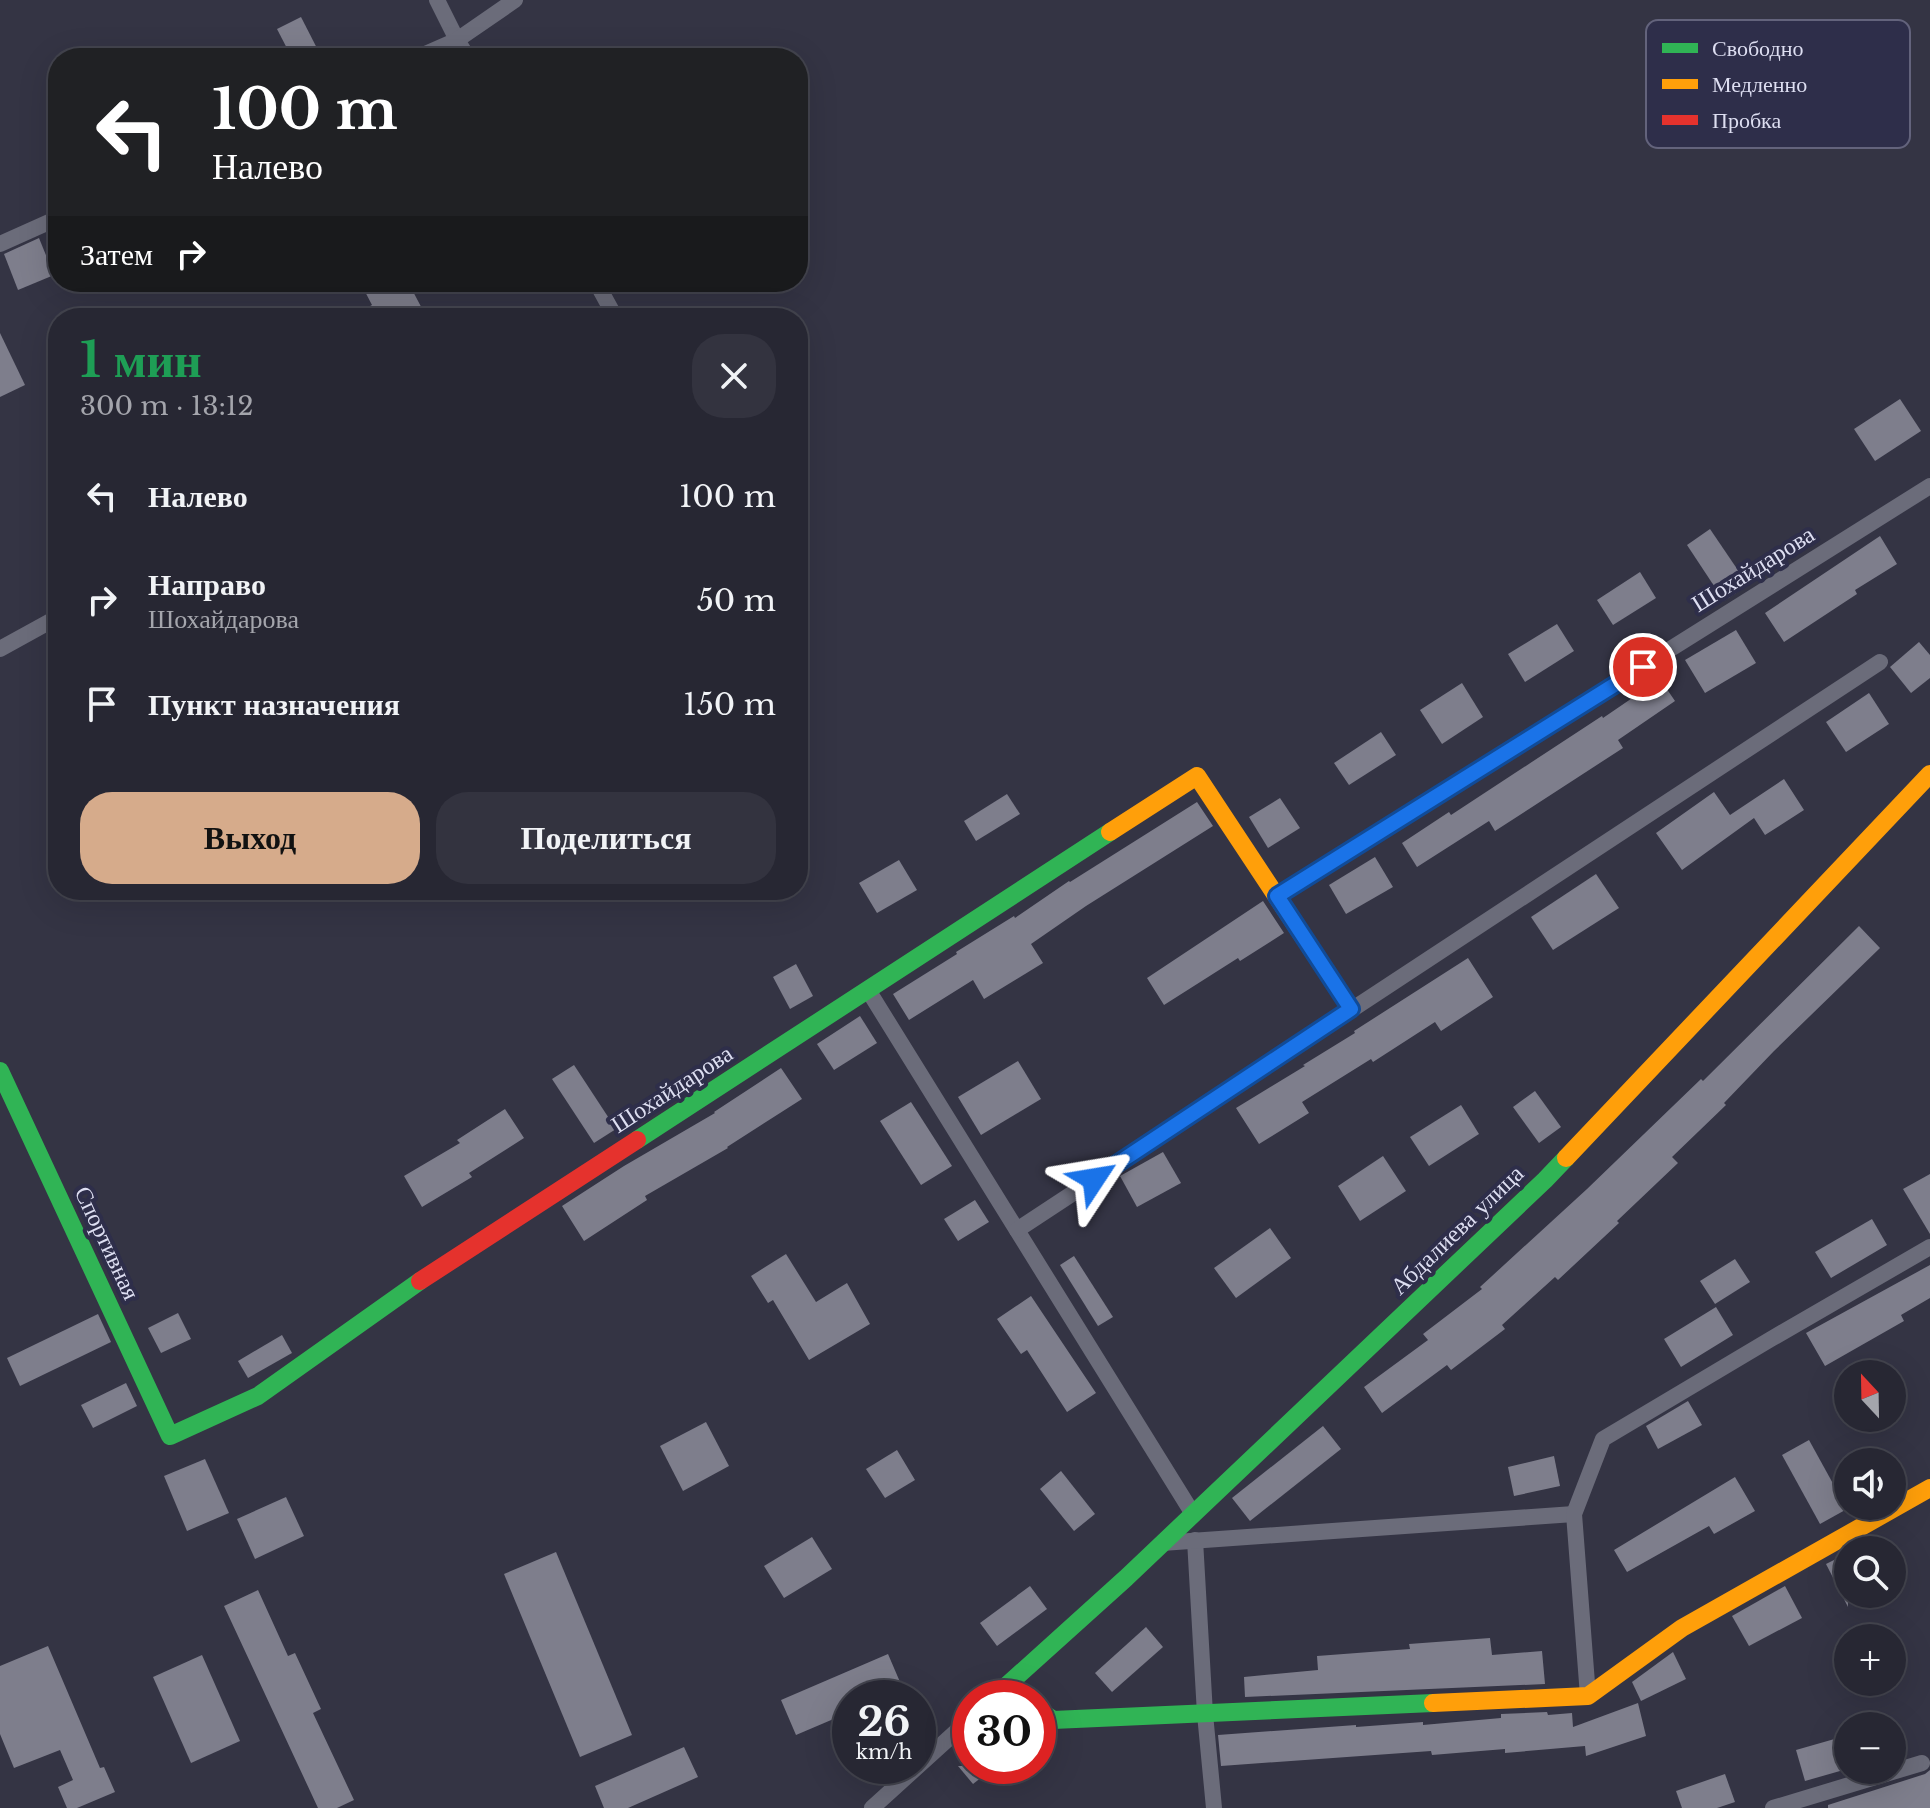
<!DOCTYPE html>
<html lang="ru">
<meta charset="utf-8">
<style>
:root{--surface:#272733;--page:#33333f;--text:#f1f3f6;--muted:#a4a5ac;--line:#43444e;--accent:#d6ab8b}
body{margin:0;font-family:"Libre Baskerville",serif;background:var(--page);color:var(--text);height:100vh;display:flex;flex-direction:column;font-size:30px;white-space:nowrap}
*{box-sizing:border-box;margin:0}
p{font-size:26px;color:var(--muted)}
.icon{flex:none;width:44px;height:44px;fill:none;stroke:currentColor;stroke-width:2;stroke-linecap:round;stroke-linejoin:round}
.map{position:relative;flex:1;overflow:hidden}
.panel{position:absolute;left:48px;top:308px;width:760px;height:592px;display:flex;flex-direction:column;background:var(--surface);border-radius:32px;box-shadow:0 8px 32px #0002,0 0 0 2px var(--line)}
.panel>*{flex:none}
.top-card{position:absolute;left:48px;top:48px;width:760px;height:244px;border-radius:32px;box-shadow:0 8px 32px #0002,0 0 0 2px var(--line);background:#202124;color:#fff;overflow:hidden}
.needle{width:52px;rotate:338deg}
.buttons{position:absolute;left:1834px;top:1360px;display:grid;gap:16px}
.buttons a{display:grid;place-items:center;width:72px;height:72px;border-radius:50%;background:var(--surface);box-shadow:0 8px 32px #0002,0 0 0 2px var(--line);font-size:40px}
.speed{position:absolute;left:832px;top:1680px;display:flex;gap:16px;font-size:40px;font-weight:700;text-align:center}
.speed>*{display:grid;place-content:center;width:104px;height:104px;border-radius:50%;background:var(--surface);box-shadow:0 8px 32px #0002,0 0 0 2px var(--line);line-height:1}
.speed small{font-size:20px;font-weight:400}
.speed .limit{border:12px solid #d22;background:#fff;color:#111}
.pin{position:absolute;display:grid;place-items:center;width:68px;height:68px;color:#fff;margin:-34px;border:4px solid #fff;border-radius:50%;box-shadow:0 2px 8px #0007}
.me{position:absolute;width:88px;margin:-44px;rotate:57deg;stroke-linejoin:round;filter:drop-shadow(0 0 6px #0008)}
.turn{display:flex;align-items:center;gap:28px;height:168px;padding:0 32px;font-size:36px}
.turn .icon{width:104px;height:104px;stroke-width:2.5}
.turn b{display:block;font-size:56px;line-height:68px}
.then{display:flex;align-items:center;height:76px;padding:0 32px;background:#0003;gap:16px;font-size:30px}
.round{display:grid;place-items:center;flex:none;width:84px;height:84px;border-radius:32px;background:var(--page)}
.summary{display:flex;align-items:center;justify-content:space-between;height:136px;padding:0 32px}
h1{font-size:48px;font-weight:700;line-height:60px;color:#1e9e55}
.button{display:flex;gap:16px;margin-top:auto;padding:16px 32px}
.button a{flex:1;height:92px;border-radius:32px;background:var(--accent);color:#111;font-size:32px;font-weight:700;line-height:92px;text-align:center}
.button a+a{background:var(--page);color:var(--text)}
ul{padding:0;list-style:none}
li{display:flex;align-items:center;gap:24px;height:104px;padding:0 32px}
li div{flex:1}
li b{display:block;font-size:30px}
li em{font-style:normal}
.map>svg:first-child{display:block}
.building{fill:#7e7e8c}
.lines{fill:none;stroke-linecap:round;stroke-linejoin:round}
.street{stroke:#6b6c7a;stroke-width:16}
.fast{stroke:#30b455;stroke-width:18}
.slow{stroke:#ff9f0a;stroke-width:18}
.jam{stroke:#e5322d;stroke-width:18}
.route-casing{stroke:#114b97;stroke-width:20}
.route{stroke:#1a73e8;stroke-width:14}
.labels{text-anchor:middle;stroke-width:8;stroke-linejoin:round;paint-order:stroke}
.street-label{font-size:24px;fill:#dddef1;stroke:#2e2e4a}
.key{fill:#2e2e4a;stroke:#63637c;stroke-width:2}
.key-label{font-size:22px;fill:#dddef1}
</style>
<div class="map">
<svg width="1930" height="1808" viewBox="0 0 1930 1808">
<rect width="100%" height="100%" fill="#343444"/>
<!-- building -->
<g class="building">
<polygon points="301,17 322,58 292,58 277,29"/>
<polygon points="39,238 54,275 18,290 4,254"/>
<polygon points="360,282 408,282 427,318 348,318 372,305"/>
<polygon points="0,333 25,385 0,397"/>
<polygon points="1900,399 1921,431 1875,461 1854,429"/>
<polygon points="1710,529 1748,585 1724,601 1687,545"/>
<polygon points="1880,536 1897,564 1855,590 1857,594 1784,642 1765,613"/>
<polygon points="1640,572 1656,598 1613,625 1597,600"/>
<polygon points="1557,624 1574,651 1525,682 1508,654"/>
<polygon points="1736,630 1756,663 1705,693 1685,660"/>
<polygon points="1919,642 1930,655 1930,678 1911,693 1890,667"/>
<polygon points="1660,679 1675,701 1618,740 1623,748 1495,831 1489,821 1417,867 1402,843 1449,812 1451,815 1602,716 1603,718"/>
<polygon points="1462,683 1483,717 1442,744 1420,710"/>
<polygon points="1869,693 1889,724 1846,752 1826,722"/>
<polygon points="1381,732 1396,755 1349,785 1334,763"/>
<polygon points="1784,779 1804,810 1765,835 1754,818 1682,870 1656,833 1714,792 1730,815"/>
<polygon points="1007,794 1020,814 976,841 964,821"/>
<polygon points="1280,798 1300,828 1268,848 1249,817"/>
<polygon points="1197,802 1213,826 1086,906 1031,944 1043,963 984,999 973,980 909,1020 893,994 957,954 956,952 1014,916 1015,918 1069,881 1070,882"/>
<polygon points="1375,857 1393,887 1346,914 1329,885"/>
<polygon points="899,860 917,890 877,913 859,883"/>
<polygon points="1596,874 1619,908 1553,950 1531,917"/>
<polygon points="1263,901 1284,933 1240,961 1238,958 1164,1005 1147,978"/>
<polygon points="1859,926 1880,948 1774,1051 1724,1103 1726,1105 1672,1157 1678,1163 1617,1221 1619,1223 1558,1280 1555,1277 1502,1325 1505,1329 1451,1370 1447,1365 1382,1413 1364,1387 1428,1340 1423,1334 1482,1289 1480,1287 1587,1189 1701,1079 1703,1081"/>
<polygon points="1468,958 1493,997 1441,1031 1435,1022 1373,1062 1371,1059 1302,1102 1309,1113 1259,1144 1236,1108 1305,1066 1303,1065 1355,1033 1354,1031"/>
<polygon points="796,964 813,996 790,1009 773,977"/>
<polygon points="860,1016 877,1043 834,1070 817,1044"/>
<polygon points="1018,1061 1041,1099 981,1135 958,1097"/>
<polygon points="574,1065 616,1129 594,1143 552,1079"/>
<polygon points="781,1068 802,1099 727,1147 728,1148 645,1196 647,1200 584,1241 562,1206 624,1166 715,1113 714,1112"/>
<polygon points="1535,1091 1561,1127 1539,1143 1513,1107"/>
<polygon points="911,1102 952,1166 921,1185 880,1121"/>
<polygon points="1461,1105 1479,1134 1429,1166 1410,1137"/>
<polygon points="505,1109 524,1138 469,1173 472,1177 422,1207 404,1176 460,1143 457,1140"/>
<polygon points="1163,1152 1181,1183 1137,1207 1120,1176"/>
<polygon points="1383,1156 1406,1191 1360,1221 1338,1186"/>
<polygon points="1930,1174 1930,1234 1903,1189"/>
<polygon points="975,1200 989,1222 958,1241 944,1219"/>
<polygon points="1872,1219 1887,1245 1831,1278 1815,1252"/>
<polygon points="1270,1228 1291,1258 1236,1298 1214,1268"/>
<polygon points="786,1254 816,1302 847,1283 870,1324 809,1360 773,1300 768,1303 751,1276"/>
<polygon points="1074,1256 1113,1317 1098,1326 1060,1265"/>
<polygon points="1735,1259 1750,1282 1715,1304 1700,1281"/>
<polygon points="1930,1265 1930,1298 1901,1315 1904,1321 1825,1366 1806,1333"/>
<polygon points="1031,1296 1096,1393 1067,1412 1027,1350 1021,1354 997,1319"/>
<polygon points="1716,1307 1733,1335 1681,1367 1664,1339"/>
<polygon points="178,1313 191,1339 161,1353 148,1328"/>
<polygon points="98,1314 111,1342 20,1386 7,1358"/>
<polygon points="282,1335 292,1353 248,1378 238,1361"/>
<polygon points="126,1383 137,1406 93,1428 81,1405"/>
<polygon points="1688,1401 1702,1425 1658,1449 1646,1426"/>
<polygon points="706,1422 729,1466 683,1491 660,1446"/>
<polygon points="1323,1426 1341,1449 1250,1521 1232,1498"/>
<polygon points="1809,1440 1847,1509 1820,1524 1782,1455"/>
<polygon points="897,1450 915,1480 885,1498 866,1469"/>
<polygon points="1554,1456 1560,1486 1514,1496 1508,1467"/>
<polygon points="205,1459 229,1513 187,1531 164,1476"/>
<polygon points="1061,1471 1095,1514 1074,1531 1040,1489"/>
<polygon points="1735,1477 1755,1511 1714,1534 1709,1526 1627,1572 1614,1550"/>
<polygon points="286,1497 304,1536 255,1559 237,1519"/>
<polygon points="812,1537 832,1569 784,1598 764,1566"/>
<polygon points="556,1552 632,1735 580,1757 504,1574"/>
<polygon points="1848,1553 1848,1607 1826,1564"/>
<polygon points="1030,1586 1047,1609 997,1646 980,1623"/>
<polygon points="1785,1586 1802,1618 1749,1646 1732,1616"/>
<polygon points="258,1590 288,1656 295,1653 321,1709 313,1713 354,1800 337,1808 318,1808 224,1606"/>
<polygon points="1146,1627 1163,1647 1112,1692 1095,1673"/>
<polygon points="1490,1638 1492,1655 1542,1651 1545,1684 1245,1697 1244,1677 1318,1670 1317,1656 1410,1649 1409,1644"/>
<polygon points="48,1646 100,1768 104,1767 115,1792 77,1808 67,1808 58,1787 73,1780 60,1750 14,1768 0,1734 0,1666"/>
<polygon points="1673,1652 1686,1679 1641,1701 1632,1682"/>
<polygon points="888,1654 903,1689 883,1698 850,1698 850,1712 796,1735 781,1700"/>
<polygon points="202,1655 240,1741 191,1763 153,1677"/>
<polygon points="1638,1703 1646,1736 1586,1756 1585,1746 1505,1753 1505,1749 1432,1755 1431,1751 1221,1766 1218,1735 1356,1725 1356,1727 1423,1722 1423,1725 1501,1718 1501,1714 1547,1712 1548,1715 1572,1713 1573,1727"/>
<polygon points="1838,1738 1847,1769 1805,1781 1796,1750"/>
<polygon points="684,1747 698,1777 628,1808 604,1808 595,1786"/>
<polygon points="958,1766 996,1766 973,1784"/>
<polygon points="1930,1770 1930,1808 1828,1808 1828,1805 1925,1774"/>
<polygon points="1725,1774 1735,1802 1717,1808 1682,1808 1676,1791"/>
</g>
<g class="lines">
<!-- street -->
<g class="street">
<polyline points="437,0 457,40 468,58"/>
<polyline points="416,58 457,40 515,0"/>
<polyline points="0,244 58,218"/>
<polyline points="596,282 613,313 604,318"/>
<polyline points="0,649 58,617"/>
<polyline points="1277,896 1930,486"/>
<polyline points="868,990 1193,1514"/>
<polyline points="1017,1230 1880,662"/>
<polyline points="1195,1540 1205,1714 1214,1808"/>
<polyline points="1162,1543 1574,1514"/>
<polyline points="1008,1685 1024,1698"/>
<polyline points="1588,1696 1574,1514 1603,1439 1771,1339 1930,1247"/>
<polyline points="872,1808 970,1719"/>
<polyline points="1773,1808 1922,1763"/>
</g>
<!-- fast -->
<g class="fast">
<polyline points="0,1071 170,1436 258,1396 420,1281"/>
<polyline points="637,1140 1110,832"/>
<polyline points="993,1698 1126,1578 1545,1180 1566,1158"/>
<polyline points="1038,1709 1053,1720 1433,1703"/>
</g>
<!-- slow -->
<g class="slow">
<polyline points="1110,832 1197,776 1351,1009"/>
<polyline points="1566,1158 1930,774"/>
<polyline points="1433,1703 1588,1696 1682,1628 1930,1488"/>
</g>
<!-- jam -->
<polyline class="jam" points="420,1281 637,1140"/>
</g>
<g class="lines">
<!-- route casing -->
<g class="route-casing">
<polyline id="route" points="1094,1179 1351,1009 1277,896 1643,667"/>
</g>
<!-- route -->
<use href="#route" class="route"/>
</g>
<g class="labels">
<!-- street labels -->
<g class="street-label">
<text transform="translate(1753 569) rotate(-32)" y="8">Шохайдарова</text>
<text transform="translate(672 1089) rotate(-33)" y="8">Шохайдарова</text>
<text transform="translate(1457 1230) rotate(-44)" y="8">Абдалиева улица</text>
<text transform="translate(107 1243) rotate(65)" y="8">Спортивная</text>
</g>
</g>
<!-- legend -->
<rect x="1646" y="20" width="264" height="128" rx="12" class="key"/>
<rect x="1662" y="43" width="36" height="10" fill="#30b455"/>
<rect x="1662" y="79" width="36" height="10" fill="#ff9f0a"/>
<rect x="1662" y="115" width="36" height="10" fill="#e5322d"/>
<g class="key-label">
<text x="1712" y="56">Свободно</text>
<text x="1712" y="92">Медленно</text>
<text x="1712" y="128">Пробка</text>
</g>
</svg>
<div class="buttons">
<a><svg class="needle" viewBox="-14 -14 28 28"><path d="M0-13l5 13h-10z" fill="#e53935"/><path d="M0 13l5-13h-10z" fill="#a4a5ac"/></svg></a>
<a><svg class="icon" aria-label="sound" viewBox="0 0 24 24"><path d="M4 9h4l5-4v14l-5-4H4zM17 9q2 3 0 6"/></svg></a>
<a><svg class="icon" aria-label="search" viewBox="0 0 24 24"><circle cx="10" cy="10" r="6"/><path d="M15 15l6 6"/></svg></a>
<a>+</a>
<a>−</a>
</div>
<div class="speed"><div>26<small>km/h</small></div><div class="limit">30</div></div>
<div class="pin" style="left:1643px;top:667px;background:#d93025"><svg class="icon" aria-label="arrive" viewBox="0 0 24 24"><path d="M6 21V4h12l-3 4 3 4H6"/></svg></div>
<svg class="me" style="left:1094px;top:1179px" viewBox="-20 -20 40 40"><path d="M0-17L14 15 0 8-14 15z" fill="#1a73e8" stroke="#fff" stroke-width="4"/></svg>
<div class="top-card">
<div class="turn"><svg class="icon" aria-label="left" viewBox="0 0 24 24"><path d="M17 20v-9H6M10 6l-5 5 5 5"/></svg><div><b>100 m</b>Налево</div></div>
<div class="then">Затем<svg class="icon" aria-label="right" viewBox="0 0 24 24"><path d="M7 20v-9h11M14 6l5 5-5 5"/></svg></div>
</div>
<section class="panel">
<div class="summary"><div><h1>1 мин</h1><p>300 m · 13:12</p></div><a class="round"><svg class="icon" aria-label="close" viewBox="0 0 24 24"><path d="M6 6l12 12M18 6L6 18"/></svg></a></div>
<ul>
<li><svg class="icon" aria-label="left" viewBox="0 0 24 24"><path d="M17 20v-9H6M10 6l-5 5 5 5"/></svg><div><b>Налево</b></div><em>100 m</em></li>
<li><svg class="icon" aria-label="right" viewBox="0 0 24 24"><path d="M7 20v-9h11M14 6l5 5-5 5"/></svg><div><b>Направо</b><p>Шохайдарова</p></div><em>50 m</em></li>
<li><svg class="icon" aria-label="arrive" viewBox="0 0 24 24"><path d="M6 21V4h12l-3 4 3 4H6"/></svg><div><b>Пункт назначения</b></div><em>150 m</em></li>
</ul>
<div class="button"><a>Выход</a><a>Поделиться</a></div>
</section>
</div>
